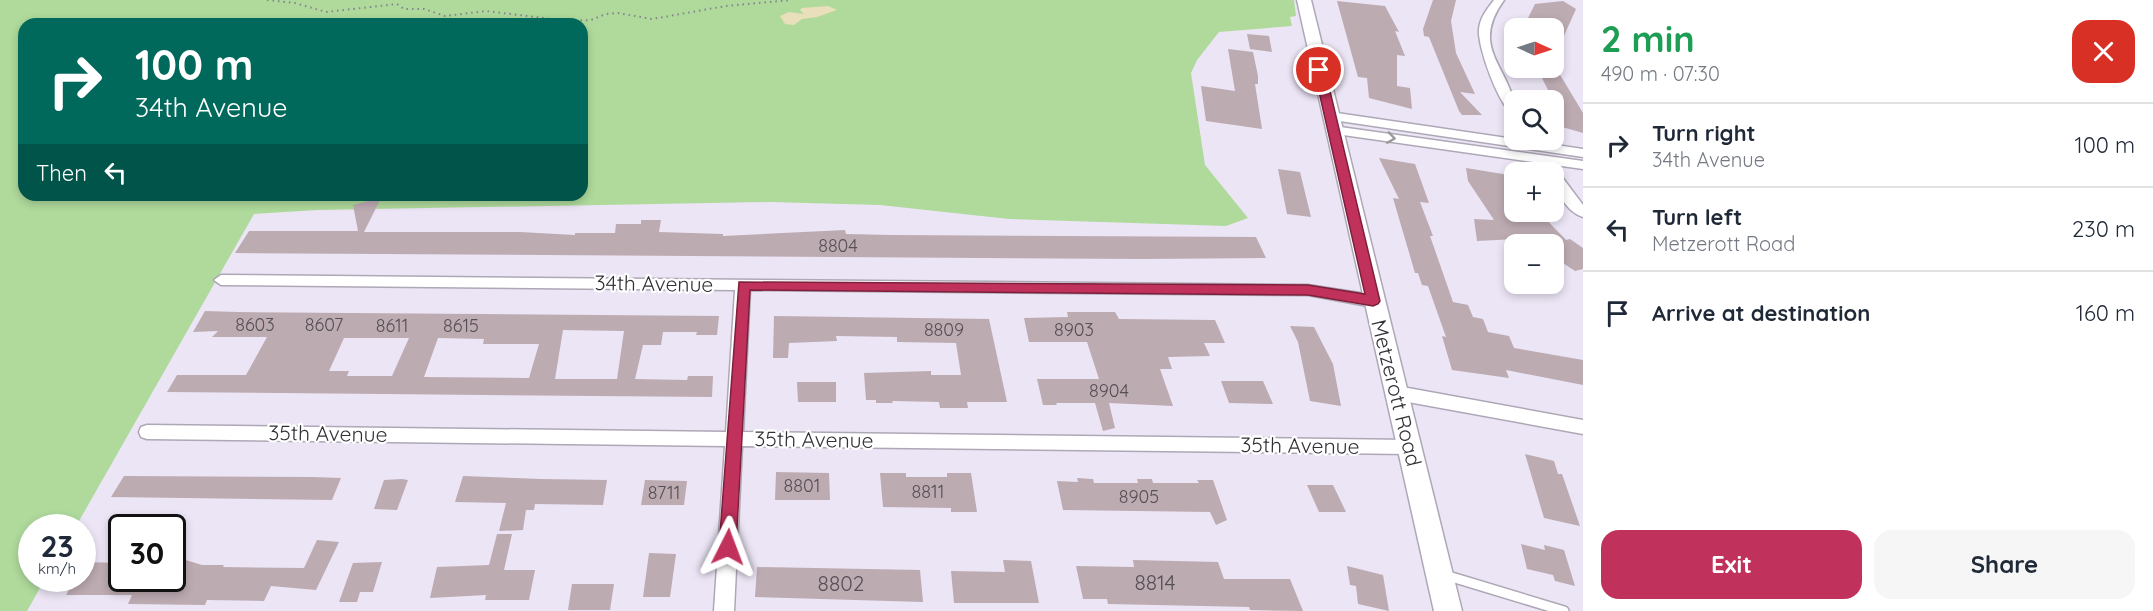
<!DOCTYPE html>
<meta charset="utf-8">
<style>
:root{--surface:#fff;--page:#f6f6f7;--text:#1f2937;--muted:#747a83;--line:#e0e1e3;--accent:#c0315b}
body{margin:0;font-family:Quicksand,sans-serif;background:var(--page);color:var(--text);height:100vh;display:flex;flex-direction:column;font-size:22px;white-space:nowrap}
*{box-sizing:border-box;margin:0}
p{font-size:20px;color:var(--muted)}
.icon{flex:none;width:33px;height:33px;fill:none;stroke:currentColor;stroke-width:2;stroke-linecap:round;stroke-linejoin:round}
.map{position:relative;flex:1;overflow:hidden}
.panel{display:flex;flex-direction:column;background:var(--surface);width:570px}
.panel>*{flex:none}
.hud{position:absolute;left:18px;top:18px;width:570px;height:183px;border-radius:18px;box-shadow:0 3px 9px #0003;background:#00695c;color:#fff;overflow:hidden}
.needle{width:39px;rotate:93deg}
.buttons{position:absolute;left:1504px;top:18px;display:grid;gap:12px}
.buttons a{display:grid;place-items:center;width:60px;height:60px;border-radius:12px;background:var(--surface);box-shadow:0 3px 9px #0003;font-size:30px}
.speed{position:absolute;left:18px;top:514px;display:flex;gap:12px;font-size:30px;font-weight:700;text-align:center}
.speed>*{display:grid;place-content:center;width:78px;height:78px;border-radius:50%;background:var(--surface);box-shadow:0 3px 9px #0003;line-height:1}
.speed small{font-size:15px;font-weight:400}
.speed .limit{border:3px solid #111;border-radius:9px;background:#fff;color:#111}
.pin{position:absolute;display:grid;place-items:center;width:51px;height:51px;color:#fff;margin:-26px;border:3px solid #fff;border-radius:50%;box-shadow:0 2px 6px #0007}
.me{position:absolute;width:66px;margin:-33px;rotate:3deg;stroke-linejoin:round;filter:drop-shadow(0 0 4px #0008)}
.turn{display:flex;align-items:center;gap:21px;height:126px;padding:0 18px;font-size:27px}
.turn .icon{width:78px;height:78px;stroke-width:2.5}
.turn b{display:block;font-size:42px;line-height:51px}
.then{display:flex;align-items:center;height:57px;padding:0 18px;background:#0003;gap:12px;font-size:22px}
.round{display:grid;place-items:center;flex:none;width:63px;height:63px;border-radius:18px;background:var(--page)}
.headline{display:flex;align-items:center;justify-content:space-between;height:102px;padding:0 18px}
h1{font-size:36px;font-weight:700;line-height:45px;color:#1e9e55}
.action{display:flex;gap:12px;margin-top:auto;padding:12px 18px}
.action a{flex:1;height:69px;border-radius:18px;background:var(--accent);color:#fff;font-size:24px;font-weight:700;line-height:69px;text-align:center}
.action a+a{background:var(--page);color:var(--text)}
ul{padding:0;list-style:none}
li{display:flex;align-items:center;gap:18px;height:84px;padding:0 18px;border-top:2px solid var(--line)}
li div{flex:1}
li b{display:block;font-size:22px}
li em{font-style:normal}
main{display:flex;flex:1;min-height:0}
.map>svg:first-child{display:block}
.green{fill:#afda9c;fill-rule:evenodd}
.sand{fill:#e9dfba}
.building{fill:#bdabb2;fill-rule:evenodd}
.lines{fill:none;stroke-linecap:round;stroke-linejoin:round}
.lane-casing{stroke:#aea7b6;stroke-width:12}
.street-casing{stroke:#aea7b6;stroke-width:3}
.secondary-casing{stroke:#aea7b6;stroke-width:3}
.path{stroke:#87828c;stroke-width:2;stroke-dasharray:1.5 4;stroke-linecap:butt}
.lane{stroke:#fff;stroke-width:9}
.street{fill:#fff;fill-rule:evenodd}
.secondary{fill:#fff;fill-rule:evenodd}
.oneway{stroke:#99989a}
.route{fill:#c0315b;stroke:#7d203b;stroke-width:1.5}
.labels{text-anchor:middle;stroke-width:4.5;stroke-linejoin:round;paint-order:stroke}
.number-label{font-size:18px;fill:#564f55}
.street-label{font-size:21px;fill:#333036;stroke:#fff}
.near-number-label{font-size:21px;fill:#564f55}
</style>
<main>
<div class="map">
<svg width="1583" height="611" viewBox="0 0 1583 611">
<rect width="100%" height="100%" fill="#ece5f5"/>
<!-- green -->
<path class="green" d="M0 0H1294L1296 16 1290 17 1292 26 1219 32 1197 60 1191 73 1205 165 1248 218 1226 226 1009 219 880 205 770 202 317 210 254 214 75 528H32V579H45L27 611H0ZM24 24H582V195H24Z"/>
<!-- sand -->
<polygon class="sand" points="828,6 837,10 817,17 802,19 794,25 785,24 780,16 789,12 804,14 800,10 802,8"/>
<!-- building -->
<g class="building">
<polygon points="1433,0 1456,0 1451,21 1456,53 1475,94 1460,92 1482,115 1462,115 1459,111 1429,37 1424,36 1423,29"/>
<polygon points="1337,1 1385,6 1399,32 1395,31 1405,56 1397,55 1397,86 1410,88 1412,109 1369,98 1367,78 1358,77"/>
<polygon points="1563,1 1576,9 1554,58 1554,28 1530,28 1534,20 1528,18 1535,4"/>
<polygon points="1247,34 1269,36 1272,52 1250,49"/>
<polygon points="1228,49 1253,52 1258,76 1258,84 1255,84 1262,129 1206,121 1201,86 1235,91"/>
<polygon points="1537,68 1556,68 1583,113 1583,133 1562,127 1562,102 1556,101 1550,94"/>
<polygon points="1379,158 1415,164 1429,203 1420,202 1433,236 1430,236 1453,302 1468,305 1473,317 1483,319 1488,332 1509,336 1514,348 1583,360 1583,385 1506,370 1509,378 1452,370 1442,336 1446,337 1428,286 1422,285 1418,273 1415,273 1393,198 1399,199"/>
<polygon points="1466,168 1515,176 1515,212 1539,212 1566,240 1570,239 1583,248 1583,269 1575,271 1554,257 1554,237 1477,241 1474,219 1494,220 1468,181"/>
<polygon points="1278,169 1300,172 1311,217 1287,214"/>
<polygon points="381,198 364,232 520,232 575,235 575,233 615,233 616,224 641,224 641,220 661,220 659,232 723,234 723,236 845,230 846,234 892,235 1256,237 1266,258 1143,259 235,253 249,231 358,231 353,205"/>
<path d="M205 311 238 312 719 316 717 335H696L697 332H663L661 345H643L635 379 687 380 688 376H713L712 397 167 392 177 375H246L267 337H212L218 331 193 332ZM563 330 624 331 617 379H555ZM344 338H409L392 376H347L349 371H329ZM438 338 484 339 483 344H539L529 378 424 377Z"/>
<polygon points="1067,312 1115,312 1119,319 1215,320 1225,343 1204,343 1210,356 1168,357 1172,369 1160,369 1173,406 1109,403 1115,428 1103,431 1095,403 1056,403 1057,405 1043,405 1037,379 1099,379 1087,342 1029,342 1024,318 1068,317"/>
<polygon points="774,316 989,319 1007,402 967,402 968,408 940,408 939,402 892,401 893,403 876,403 876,400 866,400 864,373 931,371 931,375 961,375 956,343 897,342 897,337 836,336 837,341 789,343 788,358 773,358"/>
<polygon points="1290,326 1314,327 1333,364 1341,406 1310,401 1298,342"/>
<polygon points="1221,381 1263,381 1273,404 1229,403"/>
<polygon points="797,382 836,382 836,402 798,402"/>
<polygon points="1525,454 1554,461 1558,474 1562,474 1580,526 1544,518"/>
<polygon points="776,472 829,473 830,500 775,500"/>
<polygon points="880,473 906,473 906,477 947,477 947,473 971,473 977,512 951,512 951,508 883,507"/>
<polygon points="124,476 313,477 341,478 332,500 111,497"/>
<polygon points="463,476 541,479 607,480 603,505 535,504 534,510 526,510 523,530 499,531 506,503 455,502"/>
<polygon points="1077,478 1093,479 1094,483 1138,483 1137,479 1152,479 1153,483 1199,483 1197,480 1213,480 1227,520 1216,525 1210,512 1063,510 1057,481 1078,482"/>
<polygon points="402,479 408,480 397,510 374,509 384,480"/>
<polygon points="645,480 687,481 684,505 641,505"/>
<polygon points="1307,485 1333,485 1346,512 1319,512"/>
<polygon points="497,534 512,534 504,570 535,570 529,600 485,600 486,595 430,598 437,567 489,565"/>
<polygon points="317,540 339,542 316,590 271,586 264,601 207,600 205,605 128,604 132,595 66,595 75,579 82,579 82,562 122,563 122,579 172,579 172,564 177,564 179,558 202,565 224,565 223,567 304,568"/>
<polygon points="1521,544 1545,550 1544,545 1564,550 1575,586 1555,581 1553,575 1527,569"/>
<polygon points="649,553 676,554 670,597 643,597"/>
<polygon points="1003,560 1031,561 1039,603 954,603 951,571 1005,572"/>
<polygon points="1133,560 1218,562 1224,579 1290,579 1303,611 1250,610 1249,607 1108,604 1107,599 1083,599 1076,566 1134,567"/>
<polygon points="382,562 373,592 360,592 357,602 339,602 353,563"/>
<polygon points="1347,566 1383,575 1389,611 1358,604 1356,586 1350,585"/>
<polygon points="757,567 920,570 923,602 755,597"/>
<polygon points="572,584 614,584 610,610 568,610"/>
</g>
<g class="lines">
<!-- lane casing -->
<g class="lane-casing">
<polyline id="lane" points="1445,575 1564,611"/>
</g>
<!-- street casing -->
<g class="street-casing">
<g id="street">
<path d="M1494 0H1504C1467 51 1515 69 1515 115 1500 110 1477 46 1479 29 1480 18 1487 9 1494 0Z"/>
<polygon points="1330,112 1583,149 1583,157 1326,119 1324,116"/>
<polygon points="1333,126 1583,161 1583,169 1329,133 1329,127"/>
<path d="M1551 172 1559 173 1583 205V217C1566 212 1554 189 1554 172Z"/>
<polygon points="221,275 1308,285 1373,295 1378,297 1380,301 1378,305 1373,307 1308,295 750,290 743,432 1409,440 1415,442 1418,447 1415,452 1409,454 742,446 734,611 714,611 725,446 147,439 141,437 139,432 141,427 147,425 726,432 735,290 221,285 214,280"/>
<polygon points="1397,386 1583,420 1583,434 1397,400 1391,398 1389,393 1391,388"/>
</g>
</g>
<!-- secondary casing -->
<g class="secondary-casing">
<polygon id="secondary" points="1297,0 1311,0 1462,611 1434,611"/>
</g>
<!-- path -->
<polyline class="path" points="267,0 295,3 326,12 397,4 404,9 424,9 445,16 486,11 568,21 591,20 606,14 618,13 652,19 726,6 791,0"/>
<!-- lane -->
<use href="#lane" class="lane"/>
<!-- street -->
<use href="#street" class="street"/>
<!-- secondary -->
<use href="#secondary" class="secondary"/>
</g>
<!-- one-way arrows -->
<defs><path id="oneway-chevron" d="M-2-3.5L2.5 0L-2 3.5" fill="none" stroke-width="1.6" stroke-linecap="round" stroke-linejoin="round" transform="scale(1.5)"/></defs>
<use class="oneway" href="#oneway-chevron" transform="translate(1391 138) rotate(8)"/>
<!-- route -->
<polygon class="route" points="1316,67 1325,70 1380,301 1378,304 1373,306 1308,295 750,290 736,547 734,552 728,555 722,552 719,547 739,282 1308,285 1365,294 1314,70"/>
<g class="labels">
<!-- number labels -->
<g class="number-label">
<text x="838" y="252">8804</text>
<text x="255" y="331">8603</text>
<text x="324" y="331">8607</text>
<text x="392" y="332">8611</text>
<text x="461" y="332">8615</text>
<text x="944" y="336">8809</text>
<text x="1074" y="336">8903</text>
<text x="1109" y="397">8904</text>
<text x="802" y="492">8801</text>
<text x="928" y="498">8811</text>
<text x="664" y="499">8711</text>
<text x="1139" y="503">8905</text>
</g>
<!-- street labels -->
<g class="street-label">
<text transform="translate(654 284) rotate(1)" y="7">34th Avenue</text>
<text transform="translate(1396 393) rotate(76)" y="7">Metzerott Road</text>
<text transform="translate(328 434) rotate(1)" y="7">35th Avenue</text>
<text transform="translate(814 440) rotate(1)" y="7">35th Avenue</text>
<text transform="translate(1300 446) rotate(1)" y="7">35th Avenue</text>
</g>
<!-- near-number labels -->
<g class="near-number-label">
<text x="1155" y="590">8814</text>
<text x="841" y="591">8802</text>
</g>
</g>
</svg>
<div class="buttons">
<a><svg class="needle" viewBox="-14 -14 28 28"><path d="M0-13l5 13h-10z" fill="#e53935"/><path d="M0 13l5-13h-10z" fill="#747a83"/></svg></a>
<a><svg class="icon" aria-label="search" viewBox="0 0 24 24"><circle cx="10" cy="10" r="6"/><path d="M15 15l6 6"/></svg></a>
<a>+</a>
<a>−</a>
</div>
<div class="speed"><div>23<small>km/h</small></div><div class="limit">30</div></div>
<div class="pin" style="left:1319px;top:70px;background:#d93025"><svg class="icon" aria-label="arrive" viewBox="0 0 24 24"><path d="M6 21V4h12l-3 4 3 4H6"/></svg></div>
<svg class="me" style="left:728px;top:547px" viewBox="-20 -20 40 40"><path d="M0-17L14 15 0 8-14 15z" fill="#c0315b" stroke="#fff" stroke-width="4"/></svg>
<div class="hud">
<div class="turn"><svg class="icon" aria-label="right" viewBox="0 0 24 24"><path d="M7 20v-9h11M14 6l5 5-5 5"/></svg><div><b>100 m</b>34th Avenue</div></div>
<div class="then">Then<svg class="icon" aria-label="left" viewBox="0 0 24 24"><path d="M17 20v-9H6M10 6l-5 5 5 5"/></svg></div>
</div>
</div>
<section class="panel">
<div class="headline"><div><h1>2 min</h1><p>490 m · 07:30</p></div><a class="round" style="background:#d93025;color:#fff"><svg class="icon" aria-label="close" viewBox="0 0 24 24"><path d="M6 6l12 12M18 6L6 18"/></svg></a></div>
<ul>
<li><svg class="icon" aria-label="right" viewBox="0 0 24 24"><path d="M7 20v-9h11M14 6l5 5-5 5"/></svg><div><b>Turn right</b><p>34th Avenue</p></div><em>100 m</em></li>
<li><svg class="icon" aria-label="left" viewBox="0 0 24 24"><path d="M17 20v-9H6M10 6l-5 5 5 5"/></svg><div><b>Turn left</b><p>Metzerott Road</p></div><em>230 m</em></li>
<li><svg class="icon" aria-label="arrive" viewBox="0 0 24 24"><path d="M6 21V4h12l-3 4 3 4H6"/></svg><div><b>Arrive at destination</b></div><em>160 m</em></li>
</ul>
<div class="action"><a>Exit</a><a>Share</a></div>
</section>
</main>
